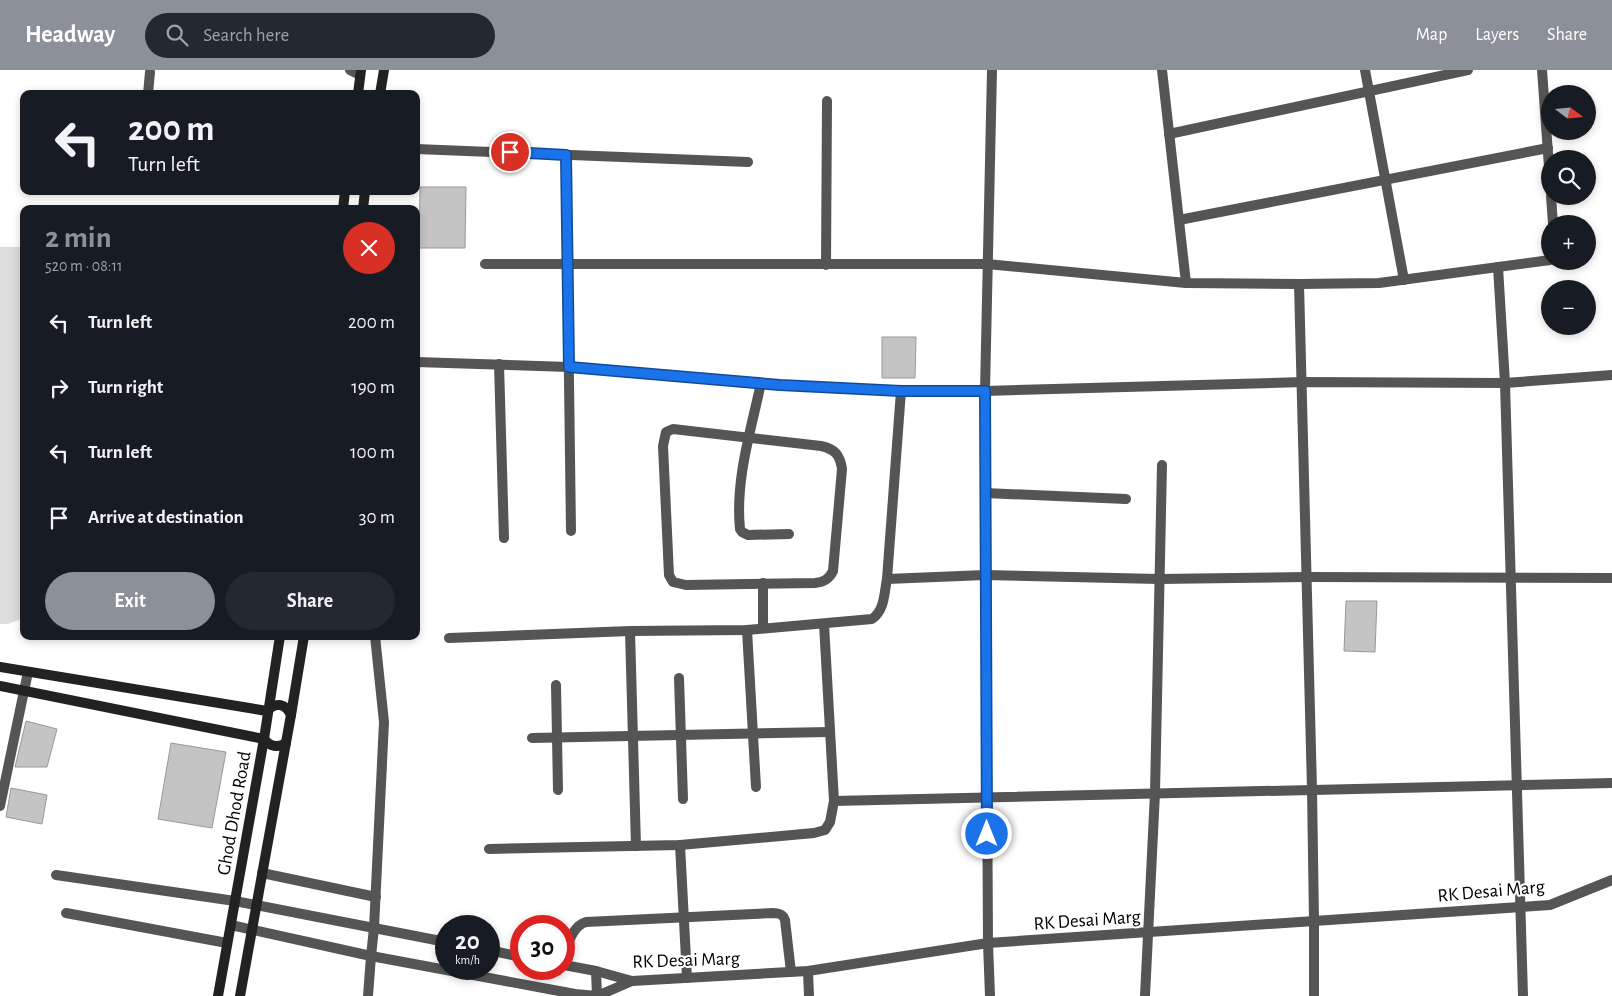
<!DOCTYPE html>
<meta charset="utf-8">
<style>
:root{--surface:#171b24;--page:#242831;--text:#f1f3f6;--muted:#9ea1a6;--accent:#8c9099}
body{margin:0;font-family:"Alegreya Sans",sans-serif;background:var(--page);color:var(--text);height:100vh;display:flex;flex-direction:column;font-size:19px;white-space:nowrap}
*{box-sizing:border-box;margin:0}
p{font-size:16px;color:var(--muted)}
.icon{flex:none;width:28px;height:28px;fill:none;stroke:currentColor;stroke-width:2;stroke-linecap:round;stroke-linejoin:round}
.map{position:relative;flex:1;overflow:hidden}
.side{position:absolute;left:20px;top:135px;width:400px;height:435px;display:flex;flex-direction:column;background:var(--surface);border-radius:10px;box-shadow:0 2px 8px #0003}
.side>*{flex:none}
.guide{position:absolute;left:20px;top:20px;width:400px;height:105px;border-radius:10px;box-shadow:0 2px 8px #0003;background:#171b24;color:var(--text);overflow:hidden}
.needle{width:32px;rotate:106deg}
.controls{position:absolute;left:1541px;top:15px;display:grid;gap:10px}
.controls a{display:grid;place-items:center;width:55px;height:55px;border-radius:50%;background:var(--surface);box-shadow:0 2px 8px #0003;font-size:25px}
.speed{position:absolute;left:435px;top:845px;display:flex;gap:10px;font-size:25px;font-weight:700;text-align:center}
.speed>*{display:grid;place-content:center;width:65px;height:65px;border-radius:50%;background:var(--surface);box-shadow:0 2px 8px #0003;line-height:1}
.speed small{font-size:12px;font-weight:400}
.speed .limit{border:8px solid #d22;background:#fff;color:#111}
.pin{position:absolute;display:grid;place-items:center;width:42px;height:42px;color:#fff;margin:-21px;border:2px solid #fff;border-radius:50%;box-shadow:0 1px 5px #0007}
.me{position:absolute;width:55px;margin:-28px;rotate:0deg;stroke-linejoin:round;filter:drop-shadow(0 0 4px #0008)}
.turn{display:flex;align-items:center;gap:18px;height:105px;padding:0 25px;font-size:22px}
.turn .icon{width:65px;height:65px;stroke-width:2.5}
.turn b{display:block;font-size:35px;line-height:42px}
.round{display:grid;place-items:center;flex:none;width:52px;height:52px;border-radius:26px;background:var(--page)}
.overview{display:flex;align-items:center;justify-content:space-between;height:85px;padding:0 25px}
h1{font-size:30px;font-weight:700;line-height:38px;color:var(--accent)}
.cta{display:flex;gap:10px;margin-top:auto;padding:10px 25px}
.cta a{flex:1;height:58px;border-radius:30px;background:var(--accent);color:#fff;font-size:20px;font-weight:700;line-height:58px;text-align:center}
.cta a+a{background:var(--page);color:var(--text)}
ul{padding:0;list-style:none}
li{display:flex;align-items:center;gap:15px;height:65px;padding:0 25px}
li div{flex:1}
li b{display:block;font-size:19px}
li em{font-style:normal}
header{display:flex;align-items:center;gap:30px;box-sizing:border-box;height:70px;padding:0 25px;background:var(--accent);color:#fff}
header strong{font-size:24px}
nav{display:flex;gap:28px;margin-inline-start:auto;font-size:18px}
.search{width:350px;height:45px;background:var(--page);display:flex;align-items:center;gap:12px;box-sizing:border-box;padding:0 18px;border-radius:28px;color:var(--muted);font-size:19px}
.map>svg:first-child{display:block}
.green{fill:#dcdcdc}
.building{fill:#c4c4c4;stroke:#999}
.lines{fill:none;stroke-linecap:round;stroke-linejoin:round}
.street{stroke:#555;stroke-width:10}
.secondary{stroke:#222;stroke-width:10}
.route-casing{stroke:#114b97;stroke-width:12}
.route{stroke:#1a73e8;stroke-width:9}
.labels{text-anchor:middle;stroke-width:4;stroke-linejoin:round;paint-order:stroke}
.street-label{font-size:19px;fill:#000;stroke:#fff}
</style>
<header>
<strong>Headway</strong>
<div class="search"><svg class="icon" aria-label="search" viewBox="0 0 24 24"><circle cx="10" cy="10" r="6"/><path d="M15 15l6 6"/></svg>Search here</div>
<nav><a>Map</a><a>Layers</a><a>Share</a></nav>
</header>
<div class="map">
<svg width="1612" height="926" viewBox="0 0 1612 926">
<rect width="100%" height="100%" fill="#fff"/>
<!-- green -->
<polygon class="green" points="0,177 24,177 24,548 8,554 0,554"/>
<!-- building -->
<g class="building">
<polygon points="420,117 466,117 465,178 419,178"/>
<polygon points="882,267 916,267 915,308 882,308"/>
<polygon points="1346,531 1377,531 1375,582 1344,581"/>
<polygon points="26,651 57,659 47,697 15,697"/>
<polygon points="171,673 226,682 212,758 158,749"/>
<polygon points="11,718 47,725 42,754 6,747"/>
</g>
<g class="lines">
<!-- street -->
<g class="street">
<polyline points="350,0 360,5"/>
<polyline points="1162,0 1186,213"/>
<polyline points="1365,0 1404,210"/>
<polyline points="1542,0 1550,111"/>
<polyline points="148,24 150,2"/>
<polyline points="1169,64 1468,0"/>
<polyline points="416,79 748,92"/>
<polyline points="566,85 571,461"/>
<polyline points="1551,126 1553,154"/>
<polyline points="1179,150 1548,78"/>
<polyline points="485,194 987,194 1186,213 1299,214 1379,213 1550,190"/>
<polyline points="826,195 827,31"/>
<polyline points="1498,197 1505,313 1523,926"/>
<polyline points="1299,214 1312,719 1314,851 1314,926"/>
<polyline points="416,292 569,297 781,315 901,321 985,321 1303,312 1505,313 1612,305"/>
<polyline points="499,294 504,468"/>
<path d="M761 313C751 360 735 410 740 459L742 462 748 465 789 464"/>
<path d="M673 359 821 376C835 379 840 385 842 399L833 501C829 509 824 512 815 513L686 515 673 512 669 505 663 376 666 362Z"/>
<polyline points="985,423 1126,429"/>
<polyline points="887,509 985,505 1159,509 1307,507 1612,508"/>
<polyline points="763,513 763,558"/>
<polyline points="747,560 756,717"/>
<polyline points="630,561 636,776"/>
<path d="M449 568 630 561 747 560 872 549C885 540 884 523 887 509L901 321"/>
<polyline points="679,608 683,729"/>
<polyline points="556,615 558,720"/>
<polyline points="532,668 830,662"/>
<polyline points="834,731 1612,713"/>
<polyline points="0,736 28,602"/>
<polyline points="680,775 687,908"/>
<polyline points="489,779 680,775 814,763 825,760 830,752 834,731 824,554"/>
<polyline points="262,803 376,827"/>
<polyline points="56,805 235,831 446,872"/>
<polyline points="66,843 227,873"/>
<polyline points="231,855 371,886 575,924 597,926"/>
<polyline points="489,880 521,887"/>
<path d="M564 883C569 872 573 856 586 852L773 843C779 843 783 844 785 850L791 902"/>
<polyline points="564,895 596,901 632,911 808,901 988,873 1550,835 1612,810"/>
<polyline points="596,901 597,926"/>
<polyline points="808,901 809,926"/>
<polyline points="368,926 371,886 374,858 384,652 375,566"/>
<polyline points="597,926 632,911"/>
<polyline points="990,926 988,873 985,321 992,0"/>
<polyline points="1145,926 1155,723 1162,395"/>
</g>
<!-- secondary -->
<g class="secondary">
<polyline points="358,24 361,0"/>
<polyline points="380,24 384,0"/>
<polyline points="343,139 345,121"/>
<polyline points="363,139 365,121"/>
<path d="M0 597 267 641C276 631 286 634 291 645"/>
<path d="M0 616 264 669C270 677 278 678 286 673"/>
<polyline points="218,926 264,669 280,566"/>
<polyline points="240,926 291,645 304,566"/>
</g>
</g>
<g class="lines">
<!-- route casing -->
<g class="route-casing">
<polyline id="route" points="510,82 566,85 569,297 780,315 901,321 985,321 987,764"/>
</g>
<!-- route -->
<use href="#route" class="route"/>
</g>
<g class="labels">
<!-- street labels -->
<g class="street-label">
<text transform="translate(233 743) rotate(-80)" y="7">Ghod Dhod Road</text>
<text transform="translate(1491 820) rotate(-5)" y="7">RK Desai Marg</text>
<text transform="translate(1087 849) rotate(-4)" y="7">RK Desai Marg</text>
<text transform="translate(686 889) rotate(-2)" y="7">RK Desai Marg</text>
</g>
</g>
</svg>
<div class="controls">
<a><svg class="needle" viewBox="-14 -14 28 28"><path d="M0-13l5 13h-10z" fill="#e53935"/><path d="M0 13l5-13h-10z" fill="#9ea1a6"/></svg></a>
<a><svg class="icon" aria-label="search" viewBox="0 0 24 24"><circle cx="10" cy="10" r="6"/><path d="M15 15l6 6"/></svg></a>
<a>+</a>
<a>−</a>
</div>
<div class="speed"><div>20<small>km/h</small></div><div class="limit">30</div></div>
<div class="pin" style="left:510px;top:82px;background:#d93025"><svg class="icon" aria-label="arrive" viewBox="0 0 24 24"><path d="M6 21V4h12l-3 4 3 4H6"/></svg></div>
<svg class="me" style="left:987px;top:764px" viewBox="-20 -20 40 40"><circle r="17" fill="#1a73e8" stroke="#fff" stroke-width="3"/><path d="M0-11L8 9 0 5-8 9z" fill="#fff"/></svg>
<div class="guide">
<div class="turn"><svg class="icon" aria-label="left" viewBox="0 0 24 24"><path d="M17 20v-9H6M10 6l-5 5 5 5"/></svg><div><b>200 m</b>Turn left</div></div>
</div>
<section class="side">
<div class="overview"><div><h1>2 min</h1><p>520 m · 08:11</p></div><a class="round" style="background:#d93025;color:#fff"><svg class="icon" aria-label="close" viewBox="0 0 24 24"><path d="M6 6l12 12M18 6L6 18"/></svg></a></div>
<ul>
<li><svg class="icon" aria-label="left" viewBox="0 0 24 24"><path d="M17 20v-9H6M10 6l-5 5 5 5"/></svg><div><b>Turn left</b></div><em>200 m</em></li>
<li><svg class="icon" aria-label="right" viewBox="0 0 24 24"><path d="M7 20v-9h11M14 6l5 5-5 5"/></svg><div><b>Turn right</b></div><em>190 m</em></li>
<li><svg class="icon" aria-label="left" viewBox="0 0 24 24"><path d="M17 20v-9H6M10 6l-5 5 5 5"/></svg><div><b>Turn left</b></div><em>100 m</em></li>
<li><svg class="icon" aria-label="arrive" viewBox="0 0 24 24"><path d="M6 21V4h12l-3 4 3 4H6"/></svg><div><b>Arrive at destination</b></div><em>30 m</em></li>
</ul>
<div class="cta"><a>Exit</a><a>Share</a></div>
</section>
</div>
